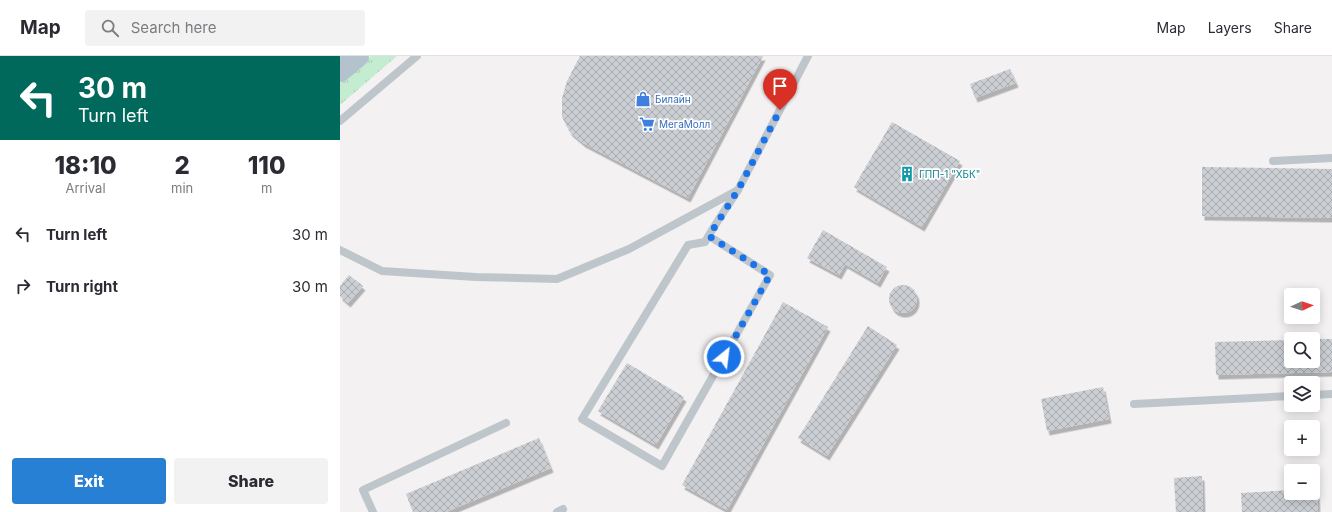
<!DOCTYPE html>
<meta charset="utf-8">
<style>
:root{--surface:#fff;--page:#f2f2f3;--text:#2b2b33;--muted:#7c7c81;--line:#e1e1e2;--accent:#2880d5}
body{margin:0;font-family:Inter,sans-serif;background:var(--page);color:var(--text);height:100vh;display:flex;flex-direction:column;font-size:15px;white-space:nowrap}
*{box-sizing:border-box;margin:0}
p{font-size:13px;color:var(--muted)}
.icon{flex:none;width:22px;height:22px;fill:none;stroke:currentColor;stroke-width:2;stroke-linecap:round;stroke-linejoin:round}
.map{position:relative;flex:1;overflow:hidden}
.details{display:flex;flex-direction:column;background:var(--surface);width:340px}
.details>*{flex:none}
.banner{background:#00695c;color:#fff;overflow:hidden}
.needle{width:26px;rotate:87deg}
.fabs{position:absolute;left:944px;top:232px;display:grid;gap:8px}
.fabs a{display:grid;place-items:center;width:36px;height:36px;border-radius:4px;background:var(--surface);box-shadow:0 2px 10px #0003;font-size:20px}
.pin{position:absolute;display:grid;place-items:center;width:34px;height:34px;color:#fff;margin:-41px -17px;border-radius:50% 50% 50% 0;rotate:-45deg;box-shadow:0 0 4px #0007}
.pin .icon{rotate:45deg}
.me{position:absolute;width:44px;margin:-22px;rotate:29deg;stroke-linejoin:round;filter:drop-shadow(0 0 3px #0008)}
.turn{display:flex;align-items:center;gap:14px;height:84px;padding:0 12px;font-size:18px}
.turn .icon{width:52px;height:52px;stroke-width:2.5}
.turn b{display:block;font-size:28px;line-height:34px}
.eta{display:flex;justify-content:space-evenly;align-items:center;height:68px;text-align:center}
.eta b{font-size:24px;font-weight:800;line-height:28px}
.button{display:flex;gap:8px;margin-top:auto;padding:8px 12px}
.button a{flex:1;height:46px;border-radius:4px;background:var(--accent);color:#fff;font-size:16px;font-weight:800;line-height:46px;text-align:center}
.button a+a{background:var(--page);color:var(--text)}
ul{padding:0;list-style:none}
li{display:flex;align-items:center;gap:12px;height:52px;padding:0 12px}
li div{flex:1}
li b{display:block;font-size:15px}
li em{font-style:normal}
header{display:flex;align-items:center;gap:24px;box-sizing:border-box;height:56px;padding:0 20px;background:var(--surface);border-bottom:1px solid var(--line)}
header strong{font-size:19px}
nav{display:flex;gap:22px;margin-inline-start:auto;font-size:14px}
.search{width:280px;height:36px;background:var(--page);display:flex;align-items:center;gap:10px;box-sizing:border-box;padding:0 14px;border-radius:4px;color:var(--muted);font-size:15px}
main{display:flex;flex:1;min-height:0}
.map>svg:first-child{display:block}
.grass{fill:url(#grass-tufts)}
.building{fill:url(#building-cross-hatch);filter:url(#shadow)}
.lines{fill:none;stroke-linecap:round;stroke-linejoin:round}
.service{stroke:#bec6cc;stroke-width:8}
.primary{stroke:#b3c2cd;stroke-width:22}
.route{stroke:#1a73e8;stroke-width:7;stroke-dasharray:0 12.6}
.labels{text-anchor:middle;stroke-width:3.5;stroke-linejoin:round;paint-order:stroke}
.shop-label{font-size:10px;fill:#366cbe;stroke:#fff;text-anchor:start}
.culture-label{font-size:10px;fill:#0d838f;stroke:#fff;text-anchor:start}
</style>
<header>
<strong>Map</strong>
<div class="search"><svg class="icon" aria-label="search" viewBox="0 0 24 24"><circle cx="10" cy="10" r="6"/><path d="M15 15l6 6"/></svg>Search here</div>
<nav><a>Map</a><a>Layers</a><a>Share</a></nav>
</header>
<main>
<section class="details">
<div class="banner">
<div class="turn"><svg class="icon" aria-label="left" viewBox="0 0 24 24"><path d="M17 20v-9H6M10 6l-5 5 5 5"/></svg><div><b>30 m</b>Turn left</div></div>
</div>
<div class="eta">
<div><b>18:10</b><p>Arrival</p></div>
<div><b>2</b><p>min</p></div>
<div><b>110</b><p>m</p></div>
</div>
<ul>
<li><svg class="icon" aria-label="left" viewBox="0 0 24 24"><path d="M17 20v-9H6M10 6l-5 5 5 5"/></svg><div><b>Turn left</b></div><em>30 m</em></li>
<li><svg class="icon" aria-label="right" viewBox="0 0 24 24"><path d="M7 20v-9h11M14 6l5 5-5 5"/></svg><div><b>Turn right</b></div><em>30 m</em></li>
</ul>
<div class="button"><a>Exit</a><a>Share</a></div>
</section>
<div class="map">
<svg width="992" height="456" viewBox="0 0 992 456">
<defs>
<pattern id="grass-tufts" width="24" height="20" patternUnits="userSpaceOnUse"><rect width="24" height="20" fill="#c4ecd0"/><path d="M3 7l-1-3M5 7V3M7 7l1-3M15 17l-1-3M17 17v-4M19 17l1-3" fill="none" stroke="#aaccb5"/></pattern>
<pattern id="building-cross-hatch" width="8" height="8" patternUnits="userSpaceOnUse"><rect width="8" height="8" fill="#cbced3"/><path d="M0 0l8 8M0 8l8-8" fill="none" stroke="#a7aaae"/></pattern>
<filter id="shadow"><feDropShadow dx="2.5" dy="4.5" stdDeviation="0" flood-color="#0004"/></filter>
</defs>
<rect width="100%" height="100%" fill="#f3f1f1"/>
<!-- grass -->
<polygon class="grass" points="31,0 57,0 0,49 0,27"/>
<!-- building -->
<g class="building">
<polygon points="240,0 423,0 348,142 243,87 230,76 222,61 222,42 227,25"/>
<polygon points="670,13 676,27 635,42 630,28"/>
<polygon points="552,66 620,105 582,171 514,131"/>
<polygon points="862,111 992,113 992,162 862,160"/>
<polygon points="483,174 547,211 538,227 505,208 499,219 467,202"/>
<polygon points="9,219 23,230 8,247 0,240 0,230"/>
<circle cx="563" cy="243" r="14"/>
<polygon points="443,246 488,271 387,454 342,429"/>
<polygon points="528,270 557,289 487,400 458,382"/>
<polygon points="973,283 992,283 992,316 876,319 875,286 951,284 951,305 973,305"/>
<polygon points="287,307 344,341 316,389 258,355"/>
<polygon points="763,331 769,363 707,375 701,343"/>
<polygon points="199,382 211,412 106,456 73,456 66,438"/>
<polygon points="862,420 863,456 836,456 834,422"/>
<polygon points="973,432 977,432 978,456 902,456 901,437 951,434 951,437 973,437"/>
</g>
<g class="lines">
<!-- service -->
<g class="service">
<polyline points="0,65 77,0"/>
<polyline points="933,105 992,102"/>
<path d="M369 180 430 219 322 410 242 363 348 189 365 186C375 168 387 151 398 134"/>
<polyline points="0,194 42,215 136,221 217,223 289,193 398,134 468,0"/>
<polyline points="973,339 992,338"/>
<polyline points="794,348 951,340"/>
<polyline points="33,456 23,434 166,367"/>
<polyline points="217,456 223,453"/>
</g>
<!-- primary -->
<polyline class="primary" points="0,15 18,0"/>
</g>
<g class="lines">
<!-- route -->
<polyline class="route" points="384,301 430,219 369,180 398,134 440,54"/>
</g>
<!-- icons -->
<defs>
<g id="shop-bare" transform="scale(1.2)"><path d="M-5-2.5h2.3a2.7 3.5 0 0 1 5.4 0H5L5.5 6h-11ZM-1.5-2.5h3a1.5 2.3 0 0 0-3 0Z" fill="#3f7fe0" stroke="#fff" stroke-width="2.5" paint-order="stroke"/></g>
<g id="supermarket-bare" transform="scale(1.2)"><path d="M-6-5.5h2.5l.6 2H6L4.5 2H-2.5L-4.4-4H-6ZM-1.5 3.2a1.3 1.3 0 1 0 .1 0ZM3 3.2a1.3 1.3 0 1 0 .1 0Z" fill="#3f7fe0" stroke="#fff" stroke-width="2.5" paint-order="stroke"/></g>
<g id="building-bare" transform="scale(1.2)"><path d="M-4-6H4V6H1V3H-1V6H-4ZM-2.5-4.3h1.7v1.8h-1.7ZM.8-4.3h1.7v1.8H.8ZM-2.5-1h1.7V.8h-1.7ZM.8-1h1.7V.8H.8Z" fill="#0f9aa8" stroke="#fff" stroke-width="2.5" paint-order="stroke"/></g>
</defs>
<g fill-rule="evenodd">
<use href="#shop-bare" x="303" y="43"/>
<use href="#supermarket-bare" x="307" y="68"/>
<use href="#building-bare" x="567" y="118"/>
</g>
<g class="labels">
<!-- shop labels -->
<g class="shop-label">
<text x="315" y="47">Билайн</text>
<text x="319" y="72">МегаМолл</text>
</g>
<!-- culture labels -->
<g class="culture-label">
<text x="579" y="122">ГПП-1 "ХБК"</text>
</g>
</g>
</svg>
<div class="fabs">
<a><svg class="needle" viewBox="-14 -14 28 28"><path d="M0-13l5 13h-10z" fill="#e53935"/><path d="M0 13l5-13h-10z" fill="#7c7c81"/></svg></a>
<a><svg class="icon" aria-label="search" viewBox="0 0 24 24"><circle cx="10" cy="10" r="6"/><path d="M15 15l6 6"/></svg></a>
<a><svg class="icon" aria-label="layers" viewBox="0 0 24 24"><path d="M12 4l9 5-9 5-9-5zM3 14l9 5 9-5"/></svg></a>
<a>+</a>
<a>−</a>
</div>
<div class="pin" style="left:440px;top:54px;background:#d93025"><svg class="icon" aria-label="arrive" viewBox="0 0 24 24"><path d="M6 21V4h12l-3 4 3 4H6"/></svg></div>
<svg class="me" style="left:384px;top:301px" viewBox="-20 -20 40 40"><circle r="17" fill="#1a73e8" stroke="#fff" stroke-width="3"/><path d="M0-11L8 9 0 5-8 9z" fill="#fff"/></svg>
</div>
</main>
